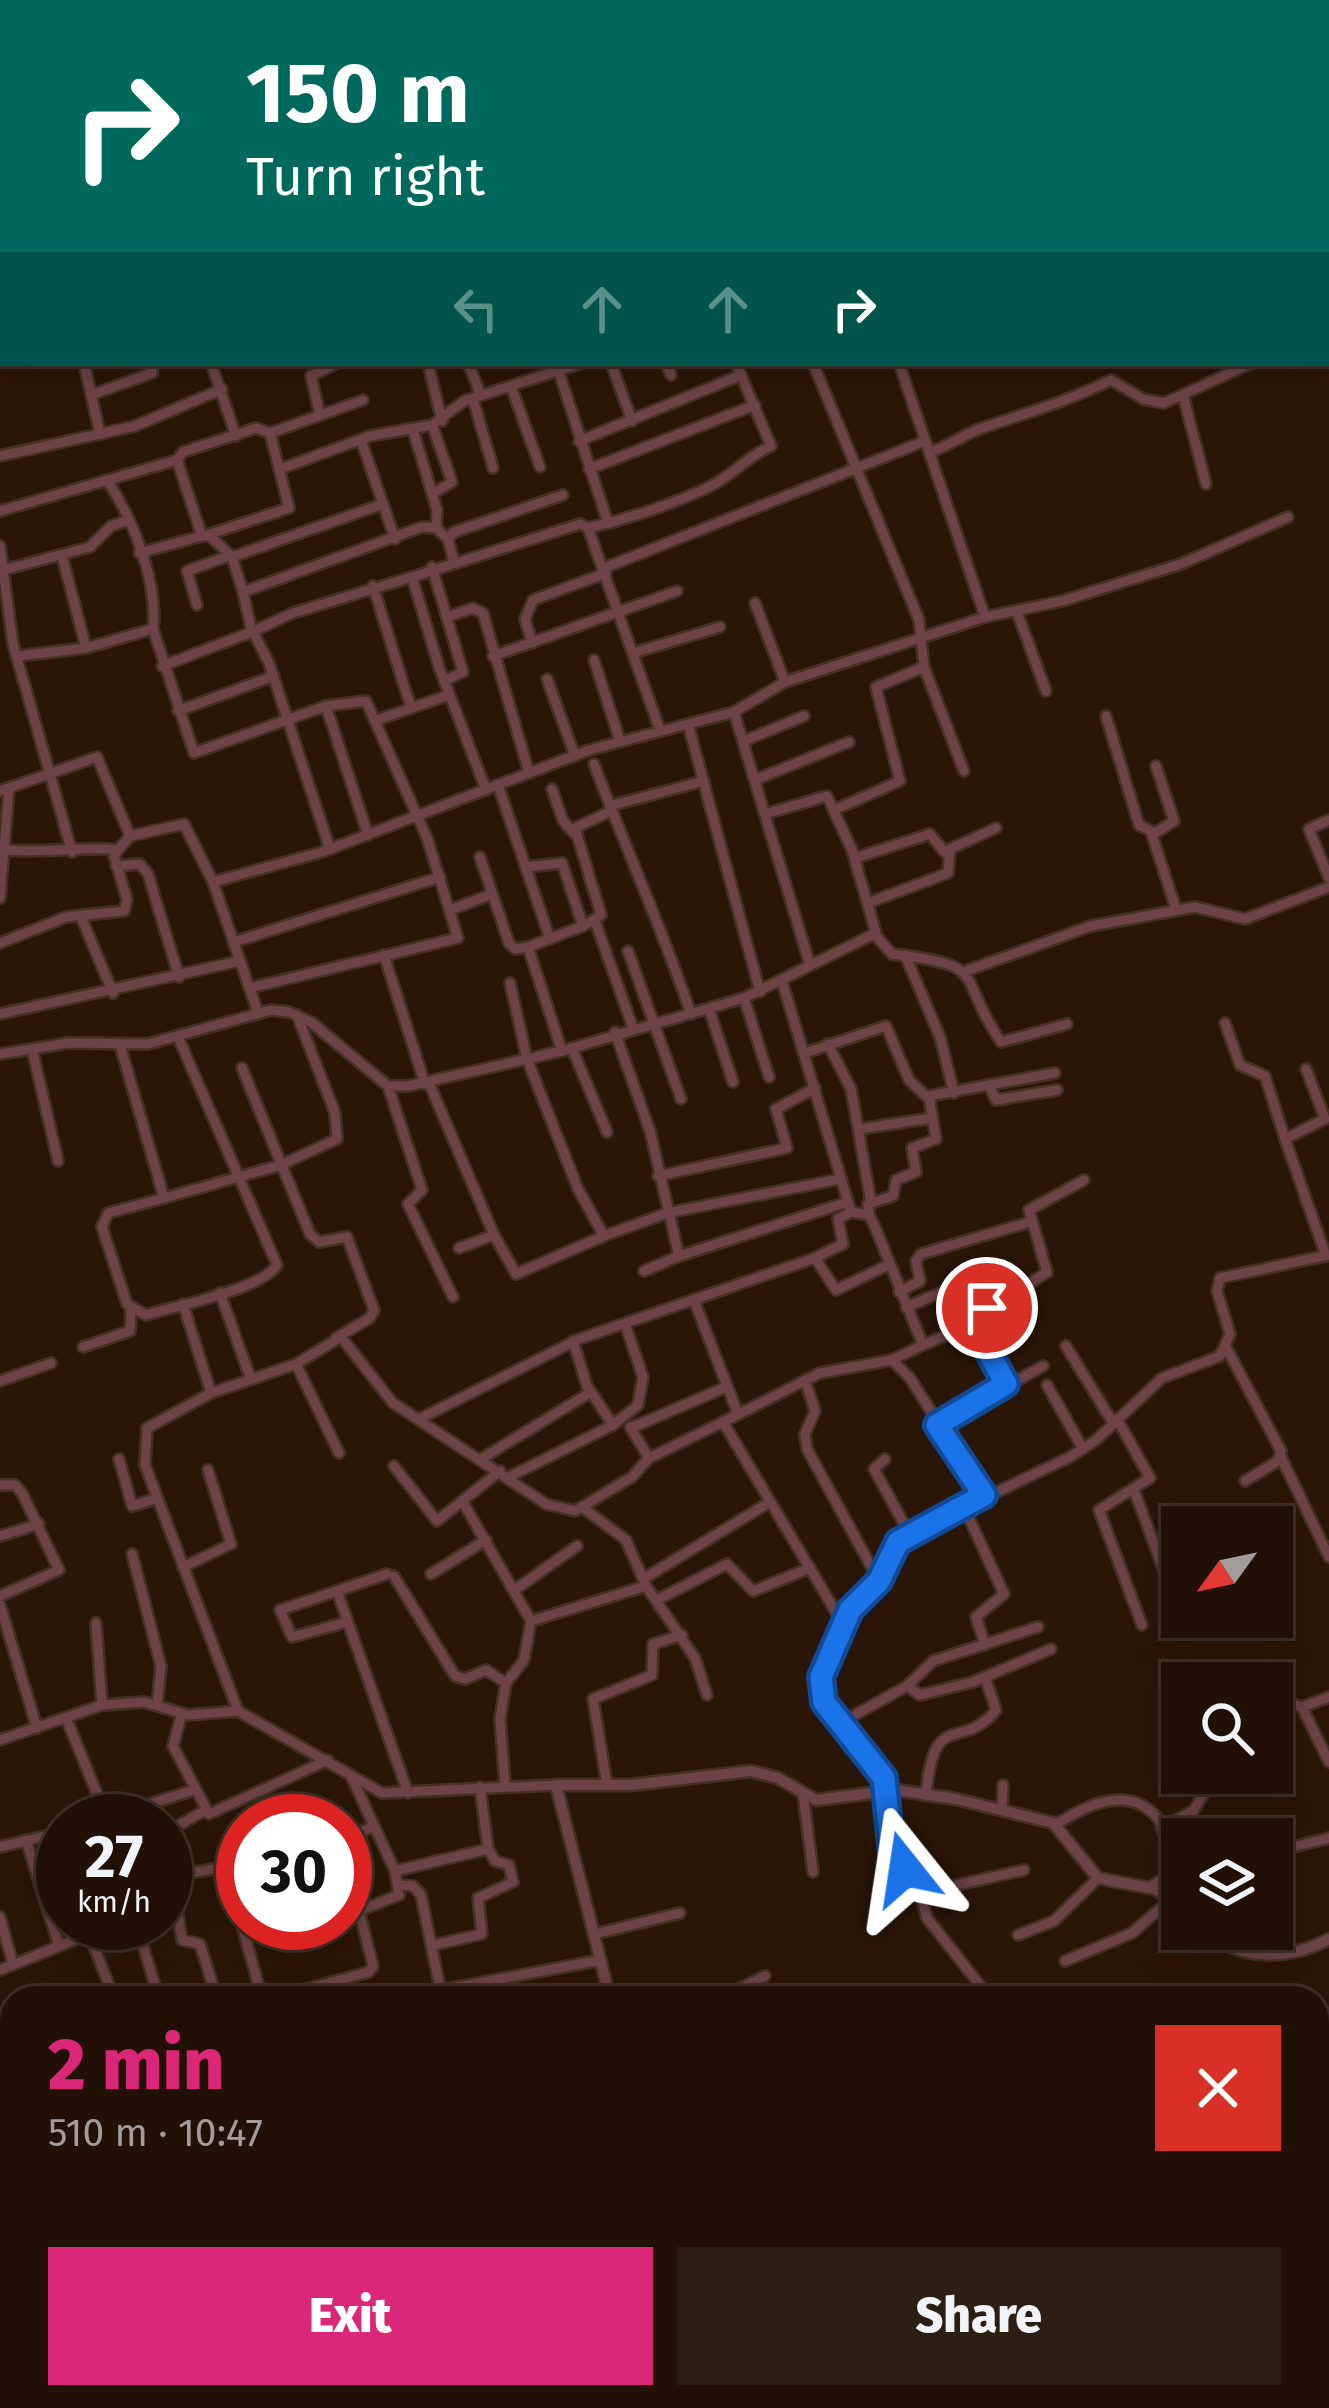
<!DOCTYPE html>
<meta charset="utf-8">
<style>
:root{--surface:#201006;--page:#2d1e14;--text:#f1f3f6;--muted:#a29d9b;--line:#3d3028;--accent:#db2777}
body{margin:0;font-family:"Fira Sans",sans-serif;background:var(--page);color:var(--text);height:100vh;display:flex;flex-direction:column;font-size:45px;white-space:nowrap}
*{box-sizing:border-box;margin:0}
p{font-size:39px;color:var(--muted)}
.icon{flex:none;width:66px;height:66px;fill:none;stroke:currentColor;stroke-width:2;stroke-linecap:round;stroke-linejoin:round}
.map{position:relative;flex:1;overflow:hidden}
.details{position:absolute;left:0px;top:1986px;width:1329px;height:423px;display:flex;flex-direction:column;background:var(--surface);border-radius:36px 36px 0 0;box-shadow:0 6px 30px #0003,0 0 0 3px var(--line)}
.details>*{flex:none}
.top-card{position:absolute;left:0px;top:0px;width:1329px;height:366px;box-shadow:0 6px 30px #0003,0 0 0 3px var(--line);background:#00695c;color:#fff;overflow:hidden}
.needle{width:78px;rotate:237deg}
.controls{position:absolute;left:1161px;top:1506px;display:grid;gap:24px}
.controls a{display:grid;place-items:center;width:132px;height:132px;border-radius:0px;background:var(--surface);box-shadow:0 6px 30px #0003,0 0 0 3px var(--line);font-size:60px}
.speed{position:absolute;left:36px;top:1794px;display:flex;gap:24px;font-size:60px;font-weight:700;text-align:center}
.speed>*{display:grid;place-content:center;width:156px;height:156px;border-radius:50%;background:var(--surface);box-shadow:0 6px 30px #0003,0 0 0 3px var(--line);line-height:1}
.speed small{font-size:30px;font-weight:400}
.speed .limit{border:18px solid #d22;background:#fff;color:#111}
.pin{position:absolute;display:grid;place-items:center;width:102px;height:102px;color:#fff;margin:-51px;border:6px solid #fff;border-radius:50%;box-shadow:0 3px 12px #0007}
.me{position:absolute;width:132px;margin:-66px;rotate:345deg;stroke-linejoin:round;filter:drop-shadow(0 0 9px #0008)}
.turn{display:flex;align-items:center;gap:42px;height:252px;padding:0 48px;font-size:54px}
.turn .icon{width:156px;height:156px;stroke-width:2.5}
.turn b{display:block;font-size:84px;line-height:102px}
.lanes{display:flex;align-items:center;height:114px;padding:0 48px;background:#0003;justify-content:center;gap:60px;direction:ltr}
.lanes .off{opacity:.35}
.round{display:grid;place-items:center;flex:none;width:126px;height:126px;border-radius:0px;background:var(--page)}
.overview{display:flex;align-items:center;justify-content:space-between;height:204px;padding:0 48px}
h1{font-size:72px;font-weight:800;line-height:90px;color:var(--accent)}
.action{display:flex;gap:24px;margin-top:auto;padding:24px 48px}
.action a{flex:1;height:138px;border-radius:0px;background:var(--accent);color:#fff;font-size:48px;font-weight:800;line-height:138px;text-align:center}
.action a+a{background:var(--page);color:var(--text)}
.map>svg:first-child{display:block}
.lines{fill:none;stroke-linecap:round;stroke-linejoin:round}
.minor-casing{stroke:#443123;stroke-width:14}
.tertiary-casing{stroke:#443123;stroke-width:15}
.minor{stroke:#6d4347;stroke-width:9}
.tertiary{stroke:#6d4347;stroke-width:10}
.route-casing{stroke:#114b97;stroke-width:30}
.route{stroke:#1a73e8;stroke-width:21}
</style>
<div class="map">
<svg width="1329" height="2408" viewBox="0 0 1329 2408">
<rect width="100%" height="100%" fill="#2a1608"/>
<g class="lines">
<!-- minor casing -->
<g class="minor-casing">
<g id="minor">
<polyline points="147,0 148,3"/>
<polyline points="257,0 258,3"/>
<polyline points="367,0 368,3"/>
<polyline points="757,0 757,3"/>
<polyline points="17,3 21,0"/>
<polyline points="542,3 543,0"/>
<polyline points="658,3 670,0"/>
<polyline points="888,3 896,0"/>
<polyline points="1036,3 1038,0"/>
<polyline points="0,37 3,37"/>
<polyline points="0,107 3,105"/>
<polyline points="0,156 3,155"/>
<polyline points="0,235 3,233"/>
<polyline points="0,362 3,361"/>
<polyline points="84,363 100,434"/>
<polyline points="211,363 236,436"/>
<polyline points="428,363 442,421"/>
<polyline points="468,363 481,395"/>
<polyline points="556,363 608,523"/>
<polyline points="611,363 632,421"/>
<polyline points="666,363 671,375"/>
<polyline points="813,363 919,620 924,667 964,771"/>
<polyline points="511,386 540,467"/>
<polyline points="91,395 152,373 152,363"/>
<polyline points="1183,395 1206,484"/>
<polyline points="473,399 493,468"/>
<polyline points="320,415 311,376 337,363"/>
<polyline points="413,430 437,510 436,528"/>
<polyline points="270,433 363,400"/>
<polyline points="361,440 395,539"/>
<polyline points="579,441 741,375"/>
<path d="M930 452C950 446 964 434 982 428 1027 413 1068 401 1111 380L1143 399 1164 403 1252 363"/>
<polyline points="0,456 135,426 222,389"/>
<polyline points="177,460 183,452 256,428 270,433 289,508 207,535"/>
<polyline points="280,469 370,436 432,425 464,401 582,363"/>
<polyline points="589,469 755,405"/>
<path d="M107 480C133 519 158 581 153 629"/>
<polyline points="432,494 452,482 432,425"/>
<polyline points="0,511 177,460 202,536 210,536 232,557 383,504"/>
<polyline points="588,528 660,730"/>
<polyline points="0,546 13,644 72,852"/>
<polyline points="139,553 202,536"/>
<polyline points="62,556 86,648"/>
<polyline points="232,557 243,592"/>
<polyline points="454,562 448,539 454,532 563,495"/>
<polyline points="432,567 463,672 444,681"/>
<polyline points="604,568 925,441"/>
<polyline points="3,570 90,547 111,526 129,520"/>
<polyline points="373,586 411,708"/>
<polyline points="755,603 785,682"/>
<polyline points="197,605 187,571 228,556"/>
<polyline points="1017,612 1046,691"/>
<polyline points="447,617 473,608 483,613 529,773"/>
<polyline points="985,617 1062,601 1181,564 1288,517"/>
<polyline points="252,632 293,613 412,577"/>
<polyline points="253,632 269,663 330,849"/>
<polyline points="532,643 525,619 533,600 606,573"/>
<polyline points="633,653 720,627"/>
<polyline points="17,656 86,648 153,629 194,753 326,706 366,701 427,838 458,938 249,988"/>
<polyline points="493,656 677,591"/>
<polyline points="594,660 620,741"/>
<polyline points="162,666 252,632 243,592 422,527 436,528 448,539"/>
<polyline points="547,679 575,756"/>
<polyline points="326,706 368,835"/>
<polyline points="178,711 274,676"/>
<polyline points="734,712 785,682 985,617 899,363"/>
<polyline points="1106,716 1139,825 1153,832"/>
<polyline points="377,720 449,695"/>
<polyline points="688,724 760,992"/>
<polyline points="744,741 804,716"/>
<path d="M594 764C626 849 662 928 691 1014"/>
<polyline points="1156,766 1174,821 1152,835 1176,909"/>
<polyline points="757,779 849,742"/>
<polyline points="498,785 550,939"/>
<polyline points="552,789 563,821 575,834"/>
<path d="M486 790 439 667 412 577 580 524 588 528C627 519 670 505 707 488 730 478 746 457 771 446L736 363"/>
<polyline points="0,791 97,757 130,836 184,824 213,882"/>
<polyline points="609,806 704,781"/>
<polyline points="834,810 900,781 876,687 924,667"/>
<polyline points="1329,820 1309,829 1329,878"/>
<path d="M6 850C29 853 107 846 114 850"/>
<polyline points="480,857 509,943 515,949 528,947"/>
<polyline points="855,858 930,834 947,855"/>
<polyline points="116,866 140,864 148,874 179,977"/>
<polyline points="526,867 562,863 583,926 528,947 562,1051"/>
<polyline points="0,898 9,789"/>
<polyline points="868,903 948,873 950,849 996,828"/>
<polyline points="450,910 492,894"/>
<polyline points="81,917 113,993"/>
<polyline points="595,921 633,1028"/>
<polyline points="583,926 601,915 575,828 611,811"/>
<path d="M874 934 892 954C992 966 954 973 1001 1042L1067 1024"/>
<polyline points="234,942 440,877"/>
<polyline points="0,943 66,917 124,911 127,900 114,855 130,836"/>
<polyline points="628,951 681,1099"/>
<polyline points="384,955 425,1084"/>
<polyline points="905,955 940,1037 954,1093"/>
<polyline points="966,971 1091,926 1195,907 1245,919 1329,887"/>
<polyline points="782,981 851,1212 869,1215 875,1227 923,1345 892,1360 910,1378 984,1495"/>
<polyline points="744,998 769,1077"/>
<polyline points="709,1009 733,1082"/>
<polyline points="258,1013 213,882 322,852 589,750 734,712 810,965"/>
<polyline points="0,1014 240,961"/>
<polyline points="1225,1023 1240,1065 1265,1076 1285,1139 1325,1119 1306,1069"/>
<polyline points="615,1032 650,1131 679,1256 644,1271"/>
<polyline points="828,1044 851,1089 871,1202"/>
<path d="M120 1045 164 1198 108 1213 102 1227 127 1304 146 1315C175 1306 263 1289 277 1265L178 1037"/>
<polyline points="572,1048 607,1132"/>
<polyline points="32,1049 58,1161"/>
<polyline points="805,1053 886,1026 909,1080 927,1097"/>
<polyline points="0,1054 68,1043 148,1044 271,1010 289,1012 311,1022 388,1086 408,1086 562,1051 744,998 876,933 852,850 827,796 765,814"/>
<polyline points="242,1068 310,1234 319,1242 347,1237 374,1310 370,1318 336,1338"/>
<polyline points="429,1083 494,1235"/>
<polyline points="388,1086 422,1190 408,1204 453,1297"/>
<polyline points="990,1087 996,1100 1057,1090"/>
<polyline points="859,1129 932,1118"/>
<polyline points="1285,1139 1326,1256"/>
<polyline points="658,1176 787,1148 776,1109 815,1088"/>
<polyline points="164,1198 281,1165 337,1139 335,1113 297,1015"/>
<polyline points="869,1215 868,1204 893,1196 896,1180 916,1172 912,1148 936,1139 929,1096 1055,1073"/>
<polyline points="604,1236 667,1213 840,1179"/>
<polyline points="459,1248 494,1235 516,1274 604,1236 578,1189 527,1059 510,983"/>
<polyline points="679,1256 848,1202"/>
<polyline points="815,1258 836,1290 888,1265"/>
<polyline points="899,1292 920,1281 916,1261 921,1254 1030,1222"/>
<polyline points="220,1293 250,1377"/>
<polyline points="695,1303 738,1414"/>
<polyline points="183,1304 211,1393 296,1364 341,1337 393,1403 546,1504 575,1511 632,1477 649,1458 723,1422"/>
<polyline points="906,1307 962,1284"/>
<polyline points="972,1322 1006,1384"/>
<polyline points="573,1341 587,1386 613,1425"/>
<polyline points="923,1345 965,1327 1047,1272 1029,1210 1084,1180"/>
<polyline points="1066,1346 1113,1423"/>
<polyline points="83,1347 130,1331 131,1310"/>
<polyline points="1227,1349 1281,1451 1278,1461 1245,1481"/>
<polyline points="296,1364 339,1453"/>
<polyline points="805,1380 815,1411 805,1434 807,1449 879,1581"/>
<polyline points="0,1381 51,1363"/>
<polyline points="1047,1385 1083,1449"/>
<polyline points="211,1393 147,1428 145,1465 238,1711"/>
<polyline points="421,1418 579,1339 815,1258 843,1244 838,1219 851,1212"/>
<polyline points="1117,1419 1150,1478 1099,1510 1142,1625"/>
<polyline points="937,1425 1043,1366"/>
<polyline points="630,1427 649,1458"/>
<polyline points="631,1428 726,1387"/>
<polyline points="1281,1457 1329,1557"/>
<polyline points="119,1459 132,1506 155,1499"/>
<polyline points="481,1459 591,1392"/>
<polyline points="885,1459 874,1469 909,1533"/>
<polyline points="394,1466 437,1521 500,1471"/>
<polyline points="509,1477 613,1425 638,1405 643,1377 625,1324"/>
<polyline points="0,1485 15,1485 22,1493 59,1570 0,1596"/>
<polyline points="1134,1490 1167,1579 1182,1580"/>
<polyline points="464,1504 531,1621 524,1660 506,1683 500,1719 505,1786"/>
<polyline points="963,1505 1004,1594 976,1617 985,1645"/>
<polyline points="582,1507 626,1540 646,1586 695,1658 707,1695"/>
<polyline points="0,1536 39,1524"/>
<polyline points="132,1554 161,1666 157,1705"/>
<polyline points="183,1567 231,1544 208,1470"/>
<polyline points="431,1574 486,1540"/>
<polyline points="394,1576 455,1676 465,1679 486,1670 506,1683"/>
<polyline points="643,1579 770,1502"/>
<polyline points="516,1589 577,1546"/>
<polyline points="337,1591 387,1574"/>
<polyline points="657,1600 727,1564 753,1591 810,1568"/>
<polyline points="0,1605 37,1728"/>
<polyline points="531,1621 646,1586"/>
<polyline points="347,1622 292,1637 280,1610 337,1591 408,1793"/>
<polyline points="96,1623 102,1705"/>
<polyline points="843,1624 723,1422 820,1373 892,1360"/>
<polyline points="907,1686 933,1661 1038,1627"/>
<polyline points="1272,1697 1302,1707 1329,1697"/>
<polyline points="1302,1707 1329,1762"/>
<polyline points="182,1713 173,1746 209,1814 328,1760"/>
<polyline points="67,1720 108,1821"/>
<polyline points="842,1722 907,1686 920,1695 973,1682 1051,1649"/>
<polyline points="0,1740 102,1705 144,1702 188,1715 238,1711 382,1793 556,1785"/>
<polyline points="607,1785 593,1699 652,1675 653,1644 682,1635"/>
<polyline points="803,1794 813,1872"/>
<path d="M926 1794C934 1707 961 1753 996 1710L985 1677"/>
<polyline points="1002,1810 1003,1785"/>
<polyline points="95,1821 194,1790"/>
<path d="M1056 1825C1091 1801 1137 1783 1163 1826"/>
<polyline points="63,1831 53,1834 63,1861"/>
<polyline points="165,1833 204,1811"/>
<polyline points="165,1834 182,1940 200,1944 214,1989"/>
<polyline points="345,1838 373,1827"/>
<polyline points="26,1840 59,1946"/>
<polyline points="0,1847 53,1834"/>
<polyline points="1272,1861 1293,1847 1329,1838"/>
<polyline points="395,1871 488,1849"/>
<polyline points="165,1877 226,1867 262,1998"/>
<polyline points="399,1885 413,1886 421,1895 442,1998"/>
<polyline points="1150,1887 1181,1867 1162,1828 1194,1810 1206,1790 1203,1773"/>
<polyline points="921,1893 1024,1870"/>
<polyline points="0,1917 13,1965"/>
<polyline points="85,1923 114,1998"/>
<polyline points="136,1923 159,1998"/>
<polyline points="595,1934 680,1913"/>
<polyline points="1018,1935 1054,1921 1098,1878"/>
<polyline points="434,1945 482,1934 478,1898 513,1882 509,1865 495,1861 488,1849 480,1787"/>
<polyline points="1065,1961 1132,1933 1171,1899"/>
<polyline points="0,1970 89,1934"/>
<polyline points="441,1990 601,1960"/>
<polyline points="273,1998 369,1972 373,1966 359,1911 399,1895 395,1871 351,1776"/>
<polyline points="721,1998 765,1976"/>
<polyline points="990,1998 927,1918 916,1880 894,1860 880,1770 821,1695 825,1664 843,1624 879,1581 893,1549 905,1536 1070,1457 1096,1440 1162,1378 1220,1356 1230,1334 1217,1291 1220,1278 1329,1255"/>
<polyline points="5,2021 12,2036"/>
<polyline points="12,2194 5,2197 12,2216"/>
<polyline points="4,2245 12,2261"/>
<polyline points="0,2247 12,2231"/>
<polyline points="1317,2357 1329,2353"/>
<polyline points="1317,2393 1324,2408"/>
<polyline points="0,2394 5,2408"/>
<polyline points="65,2397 68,2408"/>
<polyline points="131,2397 134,2408"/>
<polyline points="181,2397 184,2408"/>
<polyline points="290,2397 294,2408"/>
<polyline points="317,2397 322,2408"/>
<polyline points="376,2397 379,2408"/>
<polyline points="535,2397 537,2408"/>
<polyline points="574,2397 577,2408"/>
<polyline points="628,2397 630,2408"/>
<polyline points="856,2397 879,2397"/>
<polyline points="445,2408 476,2397"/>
<polyline points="773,2408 833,2397"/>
<polyline points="1032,2408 1032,2399 1041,2398"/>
<polyline points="1182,2408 1212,2397"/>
</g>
</g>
<!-- tertiary casing -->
<g class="tertiary-casing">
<g id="tertiary">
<path d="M1205 1929C1237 1962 1290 1960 1329 1939"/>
<polyline points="610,1998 556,1785 631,1785 751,1771 778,1778 816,1800 895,1790 956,1799 1053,1823 1098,1878 1155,1889 1182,1908"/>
<polyline points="730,2397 731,2408"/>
</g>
</g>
<!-- minor -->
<use href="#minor" class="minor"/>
<!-- tertiary -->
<use href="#tertiary" class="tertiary"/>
</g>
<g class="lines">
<!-- route casing -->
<g class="route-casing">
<polyline id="route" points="905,1869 892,1855 884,1778 824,1702 821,1677 850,1610 879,1581 898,1542 984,1495 937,1425 1006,1384 972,1322 987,1308"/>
</g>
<!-- route -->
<use href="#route" class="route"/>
</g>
</svg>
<div class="controls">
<a><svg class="needle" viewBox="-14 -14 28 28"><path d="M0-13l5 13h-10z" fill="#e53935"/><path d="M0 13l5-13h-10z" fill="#a29d9b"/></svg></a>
<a><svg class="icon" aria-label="search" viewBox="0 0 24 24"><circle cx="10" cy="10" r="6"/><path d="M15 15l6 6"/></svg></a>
<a><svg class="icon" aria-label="layers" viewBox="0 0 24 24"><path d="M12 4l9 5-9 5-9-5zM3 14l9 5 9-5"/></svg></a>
</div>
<div class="speed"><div>27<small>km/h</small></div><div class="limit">30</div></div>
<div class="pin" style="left:987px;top:1308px;background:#d93025"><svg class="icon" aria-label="arrive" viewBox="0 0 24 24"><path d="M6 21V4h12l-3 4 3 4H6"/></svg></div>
<svg class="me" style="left:905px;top:1869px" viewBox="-20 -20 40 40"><path d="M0-17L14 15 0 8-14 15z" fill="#1a73e8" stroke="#fff" stroke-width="4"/></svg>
<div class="top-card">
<div class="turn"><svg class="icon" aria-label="right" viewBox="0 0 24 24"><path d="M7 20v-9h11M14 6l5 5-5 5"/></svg><div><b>150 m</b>Turn right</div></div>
<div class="lanes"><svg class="icon off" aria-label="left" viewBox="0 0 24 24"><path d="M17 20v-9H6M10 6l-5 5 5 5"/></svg><svg class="icon off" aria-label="ahead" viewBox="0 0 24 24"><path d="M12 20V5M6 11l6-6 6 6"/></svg><svg class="icon off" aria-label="ahead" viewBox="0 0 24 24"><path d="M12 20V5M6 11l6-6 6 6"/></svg><svg class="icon" aria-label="right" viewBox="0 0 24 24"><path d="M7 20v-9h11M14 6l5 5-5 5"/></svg></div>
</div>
<section class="details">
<div class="overview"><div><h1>2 min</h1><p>510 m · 10:47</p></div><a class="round" style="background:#d93025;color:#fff"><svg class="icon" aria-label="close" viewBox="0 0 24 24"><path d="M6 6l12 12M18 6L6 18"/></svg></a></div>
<div class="action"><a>Exit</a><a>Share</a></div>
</section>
</div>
